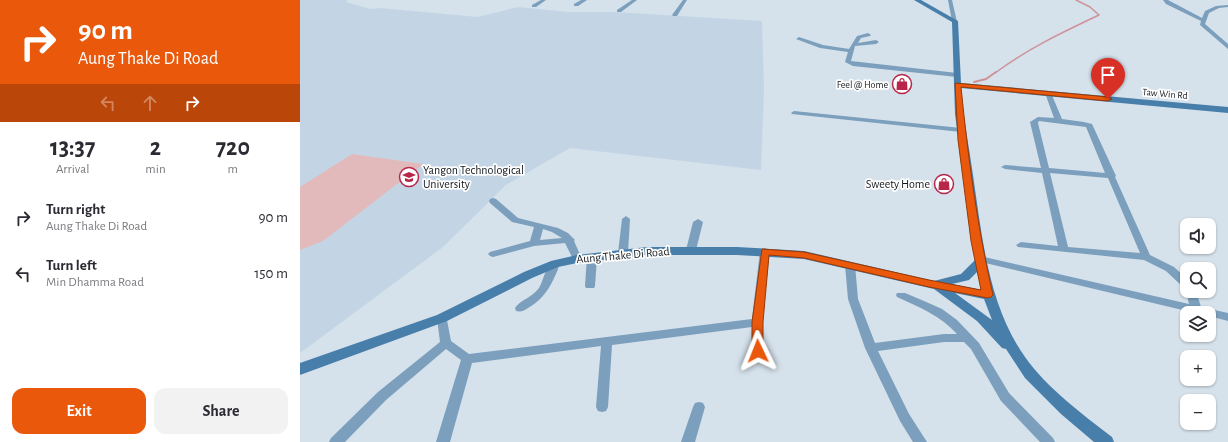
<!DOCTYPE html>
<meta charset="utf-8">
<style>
:root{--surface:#fff;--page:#f2f2f3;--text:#2b2b33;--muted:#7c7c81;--accent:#ea580c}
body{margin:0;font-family:"Alegreya Sans",sans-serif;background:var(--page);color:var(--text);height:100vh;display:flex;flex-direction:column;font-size:15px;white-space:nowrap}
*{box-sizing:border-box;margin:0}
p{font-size:13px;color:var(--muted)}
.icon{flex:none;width:22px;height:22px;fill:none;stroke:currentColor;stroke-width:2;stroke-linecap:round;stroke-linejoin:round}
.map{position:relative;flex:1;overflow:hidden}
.side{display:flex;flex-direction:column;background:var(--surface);width:300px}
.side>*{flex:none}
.hud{background:#ea580c;color:#fff;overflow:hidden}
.buttons{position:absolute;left:880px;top:218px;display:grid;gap:8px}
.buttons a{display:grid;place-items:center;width:36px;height:36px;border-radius:8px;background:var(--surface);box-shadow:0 1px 3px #0004;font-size:20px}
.pin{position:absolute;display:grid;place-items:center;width:34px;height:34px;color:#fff;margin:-41px -17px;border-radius:50% 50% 50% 0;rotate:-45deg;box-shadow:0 0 4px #0007}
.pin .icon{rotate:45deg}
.me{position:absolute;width:44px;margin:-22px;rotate:358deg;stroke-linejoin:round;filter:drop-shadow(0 0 3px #0008)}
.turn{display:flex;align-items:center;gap:14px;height:84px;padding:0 12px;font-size:18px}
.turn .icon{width:52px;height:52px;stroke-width:2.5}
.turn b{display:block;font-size:28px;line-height:34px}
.lanes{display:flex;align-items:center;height:38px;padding:0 12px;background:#0003;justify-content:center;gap:20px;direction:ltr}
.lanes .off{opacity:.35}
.eta{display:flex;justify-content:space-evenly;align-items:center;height:68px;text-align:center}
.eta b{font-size:24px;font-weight:600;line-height:28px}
.button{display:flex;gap:8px;margin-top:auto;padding:8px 12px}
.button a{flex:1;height:46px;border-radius:12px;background:var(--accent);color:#fff;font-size:16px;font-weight:600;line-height:46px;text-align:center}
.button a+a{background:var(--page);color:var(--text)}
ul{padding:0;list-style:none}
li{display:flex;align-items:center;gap:12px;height:56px;padding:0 12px}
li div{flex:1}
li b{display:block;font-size:15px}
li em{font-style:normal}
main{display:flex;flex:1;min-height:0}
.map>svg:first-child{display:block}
.built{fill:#c3d5e5}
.green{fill:#e3babc}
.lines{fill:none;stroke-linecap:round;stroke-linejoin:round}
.stream-far1{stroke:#ce9398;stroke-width:1.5}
.stream{stroke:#ce9398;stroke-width:2}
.minor{fill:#7b9fbc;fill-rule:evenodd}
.secondary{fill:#487eaa;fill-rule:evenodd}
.route{fill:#ea580c;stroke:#983908}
.labels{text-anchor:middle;stroke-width:3.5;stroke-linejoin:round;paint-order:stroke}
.far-poi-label{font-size:10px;fill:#14181b;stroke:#fff;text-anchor:end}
.far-street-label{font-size:10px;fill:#14181b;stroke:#fff}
.poi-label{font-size:12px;fill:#14181b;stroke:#fff;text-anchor:start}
.street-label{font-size:12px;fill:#14181b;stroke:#fff}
</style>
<main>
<section class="side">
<div class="hud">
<div class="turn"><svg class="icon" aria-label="right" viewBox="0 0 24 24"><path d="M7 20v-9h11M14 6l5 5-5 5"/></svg><div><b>90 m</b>Aung Thake Di Road</div></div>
<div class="lanes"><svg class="icon off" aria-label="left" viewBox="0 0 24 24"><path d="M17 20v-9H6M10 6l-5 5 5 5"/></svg><svg class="icon off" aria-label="ahead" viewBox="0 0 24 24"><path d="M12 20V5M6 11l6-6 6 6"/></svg><svg class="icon" aria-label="right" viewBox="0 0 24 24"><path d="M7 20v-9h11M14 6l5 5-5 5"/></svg></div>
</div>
<div class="eta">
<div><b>13:37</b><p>Arrival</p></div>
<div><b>2</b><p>min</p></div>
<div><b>720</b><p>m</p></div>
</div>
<ul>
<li><svg class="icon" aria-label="right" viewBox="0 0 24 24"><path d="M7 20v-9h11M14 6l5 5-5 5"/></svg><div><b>Turn right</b><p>Aung Thake Di Road</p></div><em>90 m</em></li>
<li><svg class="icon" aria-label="left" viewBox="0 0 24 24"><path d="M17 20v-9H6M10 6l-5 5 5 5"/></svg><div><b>Turn left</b><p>Min Dhamma Road</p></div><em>150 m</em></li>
</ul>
<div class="button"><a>Exit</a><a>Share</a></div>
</section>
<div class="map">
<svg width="928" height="442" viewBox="0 0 928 442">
<rect width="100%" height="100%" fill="#d5e1eb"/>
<!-- built -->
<polygon class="built" points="0,0 48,0 46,2 70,9 80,8 178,17 218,7 268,12 315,12 462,21 464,89 461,170 270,148 206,185 143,247 0,353"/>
<!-- green -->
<polygon class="green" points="52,154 123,164 23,241 0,250 0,187"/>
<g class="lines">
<!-- stream-far1 -->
<path class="stream-far1" d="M695 73C727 49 763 32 799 15L790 7 776 0"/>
<!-- stream -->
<polyline class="stream" points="674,82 686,79 696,72"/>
<!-- minor -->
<g class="minor">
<polygon points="241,0 246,0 236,7 232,7 232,5"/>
<polygon points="281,0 287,0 278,6 274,6 274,4"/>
<polygon points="332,0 337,0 321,12 317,12 317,10"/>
<polygon points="383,0 387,0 377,16 373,16 372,15"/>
<polygon points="648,0 652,0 657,22 652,21"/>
<polygon points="863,0 868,0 902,18 905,11 916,6 928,5 928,7 919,8 909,13 905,24 928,44 928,49 900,25 901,21 866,4"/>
<polygon points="568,33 571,35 570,36 561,38 558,43 576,40 579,42 576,44 555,46 551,61 657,73 660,75 657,77 553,66 545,62 548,52 520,48 496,39 499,37 523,45 549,49 557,36"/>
<path d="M748 91 751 93 762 119 784 122 792 124 816 176 815 177 850 255 874 267 887 279V288L883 287 866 271 844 260 718 247 716 245 721 242 758 246 742 173 705 169 701 167 705 165 741 168 730 122 738 117 754 118 745 93ZM739 121 786 127 805 173 749 168 738 123ZM750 173 808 178 840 253 768 247Z"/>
<polygon points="494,111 661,128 665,130 661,132 492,114 491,113"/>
<path d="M193 198 196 199 218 218 258 228 268 233 275 240 274 241 282 259 280 261H274L265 243 234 246 193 257 190 256 188 254 190 252 230 241 234 227 212 222 190 203 189 201 190 199ZM243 229 252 232 262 238 240 240Z"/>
<polygon points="326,216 330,219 328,253 323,256 318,253 322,219"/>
<polygon points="398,219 403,222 396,250 394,252 388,252 386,250 393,222"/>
<polygon points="465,248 470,251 462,322 464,351 462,354 458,355 454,354 452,351 452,327 312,345 308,407 306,411 302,412 298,411 296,407 301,346 172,363 150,442 136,442 161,360 146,349 86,400 45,442 29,442 31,438 78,392 140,342 137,318 138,315 146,315 151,341 169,354 452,319 460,251"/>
<polygon points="292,254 297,257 295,286 294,288 286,288 285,286 287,257"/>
<polygon points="680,256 889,304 886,291 887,289 887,291 896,291 901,307 928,313 928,321 909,316 909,313 895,313 677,261 675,259 677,257"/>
<path d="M255 261 260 264C253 282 246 298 228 308 224 311 221 312 216 311L215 308C220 300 233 297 239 288 244 280 246 263 255 261Z"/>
<path d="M550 262 555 265 558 299 575 343 644 334H657C641 316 619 307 597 297L596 295 597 293H605L624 301 642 309 657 320 679 343 709 393 753 438 755 442H740L701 401 671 349 664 342H644L578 351 609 414 627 442H613L600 421 565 348 548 299 545 265Z"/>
<polygon points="399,402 403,403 405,407 395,442 381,442 393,407 395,403"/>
</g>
<!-- secondary -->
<path class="secondary" d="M614 0H621L658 21 661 83 928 107V113L661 88C663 117 669 146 673 175 682 236 688 305 725 357 748 389 781 413 812 437L814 442H794L761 414 725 378 706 349 702 348 677 321 634 289 504 259 437 255H347L277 263 258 267 232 278 147 321 0 375V363L137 315 224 272 251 261 277 255 347 247H437L504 251 634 281 661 274 675 260 655 114 652 22ZM677 272 682 290 652 284 669 280ZM655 293 684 299 692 320Z"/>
</g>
<!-- route -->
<path class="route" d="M655 83 808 97 812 99 808 101 661 87C668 157 677 226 693 295L691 297 688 298 629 287 504 258 469 255 463 322V351L462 354H454L452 351V322L462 249 504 252 629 280 681 290 671 241 658 140Z"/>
<!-- icons -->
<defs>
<g id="shop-ring" transform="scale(1)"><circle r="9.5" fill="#fff" stroke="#b82749" stroke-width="1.5"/><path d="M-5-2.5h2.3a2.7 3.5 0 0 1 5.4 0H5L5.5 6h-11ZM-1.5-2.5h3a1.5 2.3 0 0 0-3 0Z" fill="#b82749"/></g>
<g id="university-ring" transform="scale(1)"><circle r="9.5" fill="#fff" stroke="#b82749" stroke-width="1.5"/><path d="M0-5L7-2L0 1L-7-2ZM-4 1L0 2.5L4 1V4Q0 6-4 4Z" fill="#b82749"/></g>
</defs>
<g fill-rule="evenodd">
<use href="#shop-ring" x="602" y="84"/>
<use href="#university-ring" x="109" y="177"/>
<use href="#shop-ring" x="644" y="184"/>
</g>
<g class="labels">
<!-- far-poi labels -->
<g class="far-poi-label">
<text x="588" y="88">Feel @ Home</text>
</g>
<!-- far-street labels -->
<g class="far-street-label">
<text transform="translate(865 93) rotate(5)" y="4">Taw Win Rd</text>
</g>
<!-- poi labels -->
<g class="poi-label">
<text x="123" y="174">Yangon Technological<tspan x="123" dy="14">University</tspan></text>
<text x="630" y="188" text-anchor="end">Sweety Home</text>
</g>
<!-- street labels -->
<g class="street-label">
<text transform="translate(323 255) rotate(-5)" y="4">Aung Thake Di Road</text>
</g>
</g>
</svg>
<div class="buttons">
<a><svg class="icon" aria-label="sound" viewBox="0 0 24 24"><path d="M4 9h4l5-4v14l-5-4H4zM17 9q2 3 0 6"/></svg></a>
<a><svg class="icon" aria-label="search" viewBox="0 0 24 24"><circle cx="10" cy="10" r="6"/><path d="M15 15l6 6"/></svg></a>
<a><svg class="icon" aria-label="layers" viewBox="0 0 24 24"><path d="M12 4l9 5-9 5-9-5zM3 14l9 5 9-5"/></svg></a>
<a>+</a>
<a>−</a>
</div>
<div class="pin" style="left:808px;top:99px;background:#d93025"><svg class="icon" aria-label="arrive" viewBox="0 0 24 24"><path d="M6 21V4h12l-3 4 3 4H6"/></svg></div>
<svg class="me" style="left:458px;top:351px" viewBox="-20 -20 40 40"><path d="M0-17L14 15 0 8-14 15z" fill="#ea580c" stroke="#fff" stroke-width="4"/></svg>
</div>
</main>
